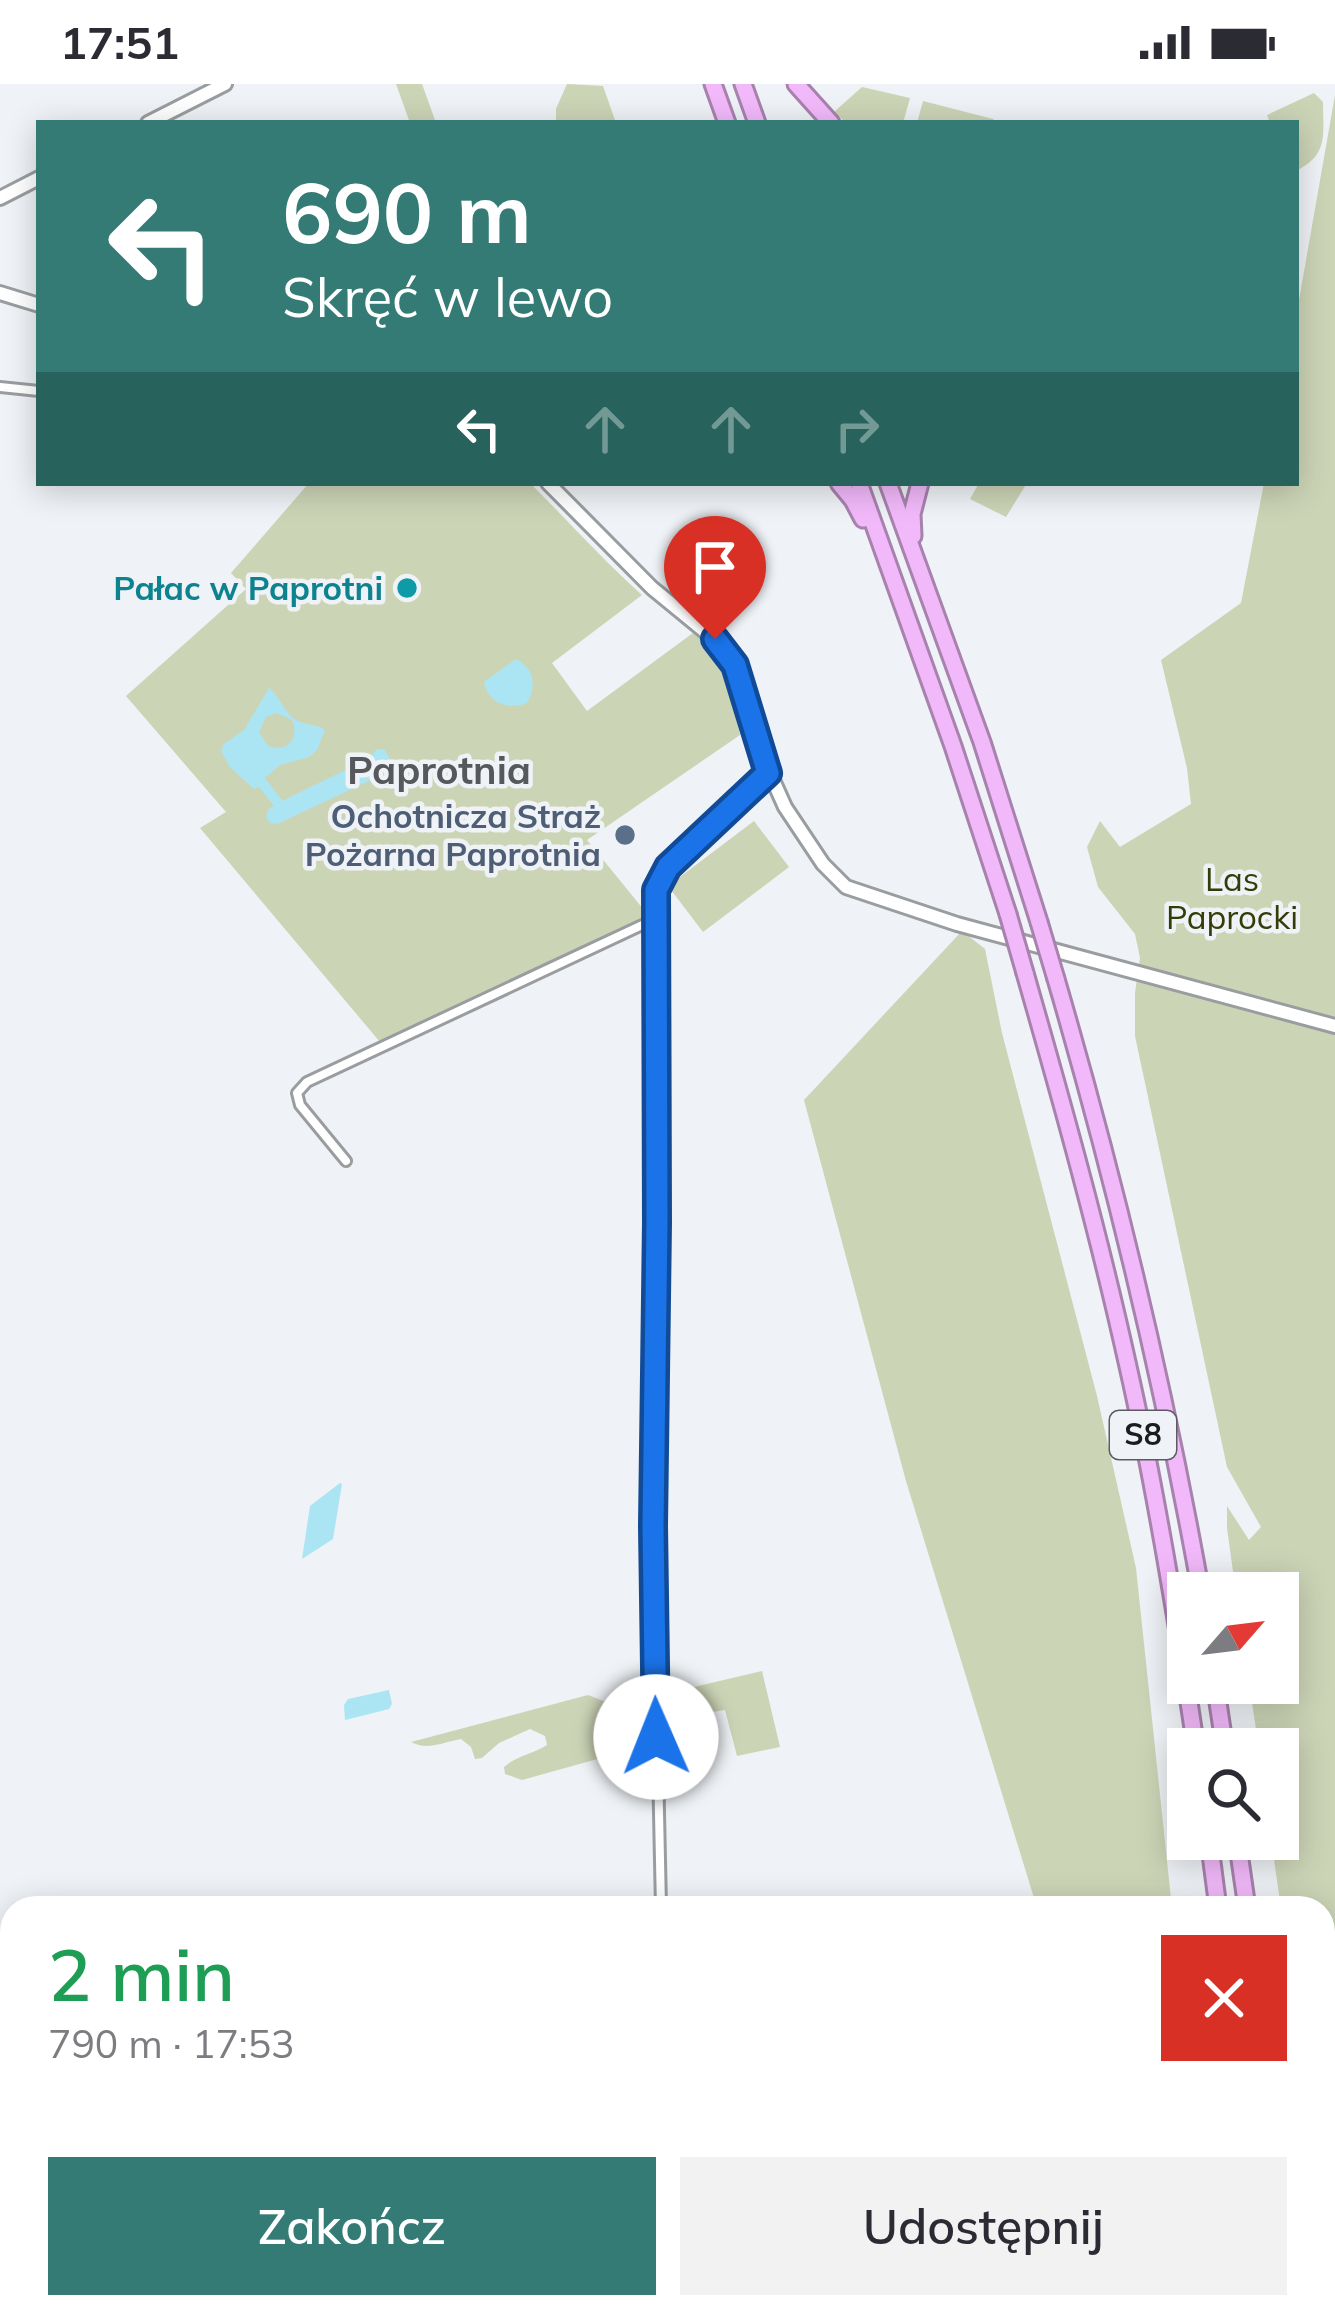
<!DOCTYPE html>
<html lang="pl">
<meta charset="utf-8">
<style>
:root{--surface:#fff;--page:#f2f2f3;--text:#2b2b33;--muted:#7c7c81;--accent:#337b74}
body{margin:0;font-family:Mulish,sans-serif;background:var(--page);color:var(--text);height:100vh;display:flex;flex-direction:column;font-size:45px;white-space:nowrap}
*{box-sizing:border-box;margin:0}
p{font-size:39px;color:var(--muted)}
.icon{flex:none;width:66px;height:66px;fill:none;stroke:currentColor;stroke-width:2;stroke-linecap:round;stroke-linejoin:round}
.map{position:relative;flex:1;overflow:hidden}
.details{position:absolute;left:0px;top:1812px;width:1335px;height:423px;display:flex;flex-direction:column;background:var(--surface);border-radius:36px 36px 0 0;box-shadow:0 6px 30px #0003}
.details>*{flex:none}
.guide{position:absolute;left:36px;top:36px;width:1263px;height:366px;border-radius:0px;box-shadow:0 6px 30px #0003;background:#337b74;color:#fff;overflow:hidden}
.needle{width:78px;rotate:62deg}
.fabs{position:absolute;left:1167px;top:1488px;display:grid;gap:24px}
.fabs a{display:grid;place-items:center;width:132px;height:132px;border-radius:0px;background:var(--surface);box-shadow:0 6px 30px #0003;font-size:60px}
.pin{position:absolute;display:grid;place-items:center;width:102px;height:102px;color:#fff;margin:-123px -51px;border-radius:50% 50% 50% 0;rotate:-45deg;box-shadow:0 0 12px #0007}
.pin .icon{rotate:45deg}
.me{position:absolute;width:132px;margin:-66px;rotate:359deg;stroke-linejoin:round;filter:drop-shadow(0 0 9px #0008)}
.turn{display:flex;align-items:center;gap:42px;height:252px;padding:0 48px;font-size:54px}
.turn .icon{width:156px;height:156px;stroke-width:2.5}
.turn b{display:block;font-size:84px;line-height:102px}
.lanes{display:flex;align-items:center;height:114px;padding:0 48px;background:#0003;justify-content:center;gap:60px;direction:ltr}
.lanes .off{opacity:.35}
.round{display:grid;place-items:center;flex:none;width:126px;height:126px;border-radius:0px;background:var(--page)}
.headline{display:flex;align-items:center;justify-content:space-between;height:204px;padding:0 48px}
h1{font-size:72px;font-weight:600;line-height:90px;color:#1e9e55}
.action{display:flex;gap:24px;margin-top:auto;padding:24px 48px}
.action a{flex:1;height:138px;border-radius:0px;background:var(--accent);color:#fff;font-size:48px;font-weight:600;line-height:138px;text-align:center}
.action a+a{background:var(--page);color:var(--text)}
.status{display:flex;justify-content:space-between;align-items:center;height:84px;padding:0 60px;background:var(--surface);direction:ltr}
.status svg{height:33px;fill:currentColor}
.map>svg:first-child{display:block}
.green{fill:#ccd4b6}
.water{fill:#abe5f3;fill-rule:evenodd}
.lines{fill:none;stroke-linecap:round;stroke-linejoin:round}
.canal{stroke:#abe5f3;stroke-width:10}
.street-casing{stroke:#9a9da0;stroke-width:14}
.secondary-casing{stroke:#9a9da0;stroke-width:18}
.highway-casing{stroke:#a782ad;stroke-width:21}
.street{stroke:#fff;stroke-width:8}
.secondary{stroke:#fff;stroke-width:12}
.highway{stroke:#f2b9fa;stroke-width:15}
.highway-bridge-casing{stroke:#a782ad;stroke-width:21;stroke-linecap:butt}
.highway-bridge{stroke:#f2b9fa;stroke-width:15}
.route-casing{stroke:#114b97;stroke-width:30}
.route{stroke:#1a73e8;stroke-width:21}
.culture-dot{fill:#0f9aa8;stroke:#eff2f6;stroke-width:4.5}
.service-dot{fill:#5c6f8a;stroke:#eff2f6;stroke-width:4.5}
.labels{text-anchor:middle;stroke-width:9;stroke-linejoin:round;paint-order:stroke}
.shield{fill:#eff2f6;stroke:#5b5c5f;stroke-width:3}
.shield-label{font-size:30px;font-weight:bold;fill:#1b1c1e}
.culture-label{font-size:33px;font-weight:bold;fill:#0d838f;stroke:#eff2f6;text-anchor:end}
.service-label{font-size:33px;font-weight:bold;fill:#4e5e75;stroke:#eff2f6;text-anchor:end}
.park-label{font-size:33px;fill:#343d07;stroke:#eff2f6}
.quarter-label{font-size:39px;font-weight:bold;fill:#56585b;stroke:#eff2f6}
</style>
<div class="status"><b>17:51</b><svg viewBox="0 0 49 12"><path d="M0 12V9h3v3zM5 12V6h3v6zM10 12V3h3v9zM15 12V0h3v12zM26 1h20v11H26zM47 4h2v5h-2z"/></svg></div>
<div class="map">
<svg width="1335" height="2234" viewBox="0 0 1335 2234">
<rect width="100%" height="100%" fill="#eff2f6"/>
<!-- green -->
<g class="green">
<polygon points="396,0 422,0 436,39 410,39"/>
<polygon points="567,0 603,2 616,39 556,39 556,25"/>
<polygon points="862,3 910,14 903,39 846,39 834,28"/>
<path d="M1314 9 1323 18C1323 50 1329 71 1296 87V39H1270L1267 31Z"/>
<polygon points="1335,11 1335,2121 1323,2085 1323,1824 1281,1824 1271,1755 1278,1755 1278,1665 1259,1665 1249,1599 1278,1599 1278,1509 1236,1509 1227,1444 1227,1422 1249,1456 1261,1443 1227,1383 1135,952 1135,909 1140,874 1135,850 1098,803 1087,763 1100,737 1120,763 1191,720 1187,684 1161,576 1241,519 1264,399 1296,399 1296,233"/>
<polygon points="923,17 993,35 997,38 917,39"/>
<path d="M309 399 531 400C568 437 603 476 642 511L552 579 587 627 693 549C729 577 731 608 740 651L587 756 648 831 380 958 200 744 226 728 126 612 246 505 231 489Z"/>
<polygon points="979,399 1027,399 1006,433 970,415"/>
<polygon points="754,737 789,783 703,848 668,802"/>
<polygon points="962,847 985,865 1002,949 1097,1312 1136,1484 1172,1824 990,1824 1034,1814 906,1397 804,1016"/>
<polygon points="762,1587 780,1663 737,1672 725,1626 661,1636 660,1611"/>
<path d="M588 1611 606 1618 627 1612 626 1621 632 1617 636 1620 619 1642 641 1650V1660L637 1664 522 1696 505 1690 504 1683C516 1672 533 1670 547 1661L545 1652 530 1645 499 1659 482 1674 475 1675 471 1663 461 1655C443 1658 428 1667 411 1658Z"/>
<polygon points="1163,2223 1217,2223 1219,2234 1166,2234"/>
</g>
<!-- water -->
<g class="water">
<path d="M516 575C534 584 537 602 527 619 508 626 488 620 484 598Z"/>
<path d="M269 604C280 613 284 628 296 636 306 642 315 639 325 646L317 666 309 673 280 681 261 697V702L254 705 230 683 221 667 224 660 244 646ZM277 629 292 636C300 655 287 669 268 662L259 648 266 633Z"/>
<path d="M377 665H384C389 673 394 681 391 691L373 695 277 740 270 739 266 733 268 726 278 719 368 675Z"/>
<polygon points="340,1399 342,1400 333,1455 302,1475 310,1422"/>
<polygon points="389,1606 392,1620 389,1625 345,1636 344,1621 348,1615"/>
</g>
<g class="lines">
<!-- canal -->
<polyline class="canal" points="261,697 278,719"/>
<!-- street casing -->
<g class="street-casing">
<g id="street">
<polyline points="0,303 39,307"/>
<polyline points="346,1077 300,1021 297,1009 307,998 655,835"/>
<polyline points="661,1824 653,1442 657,1138 657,805 668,783 768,689"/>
<polyline points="737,2223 740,2234"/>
</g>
</g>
<!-- secondary casing -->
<g class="secondary-casing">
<g id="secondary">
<polyline points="148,39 225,0"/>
<polyline points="0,114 39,94"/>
<polyline points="0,209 39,221"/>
<polyline points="548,399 652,504 724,563 735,581 759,665 785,723 823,780 846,803 957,840 1335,942"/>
</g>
</g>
<!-- highway casing -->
<g class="highway-casing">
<g id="highway">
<polyline points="713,0 727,39"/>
<polyline points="743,0 757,39"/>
<polyline points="796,0 831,39"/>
<polyline points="839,399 853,416 863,435"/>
<polyline points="859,399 953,662 1008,830"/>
<polyline points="888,399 982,658 1039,838"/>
<polyline points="913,452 912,430 920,399"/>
<path d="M1025 889C1062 1018 1098 1147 1127 1278 1156 1406 1177 1535 1196 1665"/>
<path d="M1056 895C1115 1097 1164 1301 1201 1509"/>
<polyline points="1215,1599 1225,1665"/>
<polyline points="1209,1755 1218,1824"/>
<polyline points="1237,1755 1247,1824"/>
<polyline points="1272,2223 1274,2234"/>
<polyline points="1301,2223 1302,2234"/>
</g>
</g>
<!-- street -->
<use href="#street" class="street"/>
<!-- secondary -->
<use href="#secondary" class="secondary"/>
<!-- highway -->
<use href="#highway" class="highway"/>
<!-- highway-bridge casing -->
<g class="highway-bridge-casing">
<g id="highway-bridge">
<polyline points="1008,830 1025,889"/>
<polyline points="1039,838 1056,895"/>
</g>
</g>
<!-- highway-bridge -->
<use href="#highway-bridge" class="highway-bridge"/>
</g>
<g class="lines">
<!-- route casing -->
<g class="route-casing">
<polyline id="route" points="656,1653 653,1442 657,1138 656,806 668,783 768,689 735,581 715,555"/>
</g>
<!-- route -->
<use href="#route" class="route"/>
</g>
<!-- markers -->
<circle class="culture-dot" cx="407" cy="504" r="12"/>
<circle class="service-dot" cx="625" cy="751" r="12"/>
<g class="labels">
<!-- shield labels -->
<rect class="shield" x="1110" y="1327" width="66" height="48" rx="9"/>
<g class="shield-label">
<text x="1143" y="1361">S8</text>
</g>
<!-- culture labels -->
<g class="culture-label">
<text x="383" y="516">Pałac w Paprotni</text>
</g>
<!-- service labels -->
<g class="service-label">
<text x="601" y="744">Ochotnicza Straż<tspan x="601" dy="38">Pożarna Paprotnia</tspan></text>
</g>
<!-- park labels -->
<g class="park-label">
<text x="1232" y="807">Las<tspan x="1232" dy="38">Paprocki</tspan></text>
</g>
<!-- quarter labels -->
<g class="quarter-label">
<text x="439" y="700">Paprotnia</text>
</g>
</g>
</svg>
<div class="fabs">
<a><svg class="needle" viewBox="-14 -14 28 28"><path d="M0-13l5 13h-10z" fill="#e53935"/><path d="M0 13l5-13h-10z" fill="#7c7c81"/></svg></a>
<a><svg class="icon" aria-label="search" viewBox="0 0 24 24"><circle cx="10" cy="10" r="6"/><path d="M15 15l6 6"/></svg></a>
</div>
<div class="pin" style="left:715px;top:555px;background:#d93025"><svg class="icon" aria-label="arrive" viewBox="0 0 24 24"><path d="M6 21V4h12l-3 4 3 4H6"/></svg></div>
<svg class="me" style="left:656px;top:1653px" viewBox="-20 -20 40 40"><circle r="19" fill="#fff"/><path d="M0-13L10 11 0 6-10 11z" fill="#1a73e8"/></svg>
<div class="guide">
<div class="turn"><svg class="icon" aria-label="left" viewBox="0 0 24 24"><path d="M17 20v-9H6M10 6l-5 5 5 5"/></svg><div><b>690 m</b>Skręć w lewo</div></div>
<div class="lanes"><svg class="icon" aria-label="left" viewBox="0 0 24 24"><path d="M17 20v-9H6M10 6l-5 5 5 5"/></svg><svg class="icon off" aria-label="ahead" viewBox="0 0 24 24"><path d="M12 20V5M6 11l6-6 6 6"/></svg><svg class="icon off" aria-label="ahead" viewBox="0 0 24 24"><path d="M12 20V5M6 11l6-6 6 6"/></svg><svg class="icon off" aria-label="right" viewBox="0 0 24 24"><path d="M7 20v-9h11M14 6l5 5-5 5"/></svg></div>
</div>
<section class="details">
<div class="headline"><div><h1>2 min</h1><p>790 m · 17:53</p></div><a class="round" style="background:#d93025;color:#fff"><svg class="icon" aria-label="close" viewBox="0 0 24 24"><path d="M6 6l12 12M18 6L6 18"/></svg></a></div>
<div class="action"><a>Zakończ</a><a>Udostępnij</a></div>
</section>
</div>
